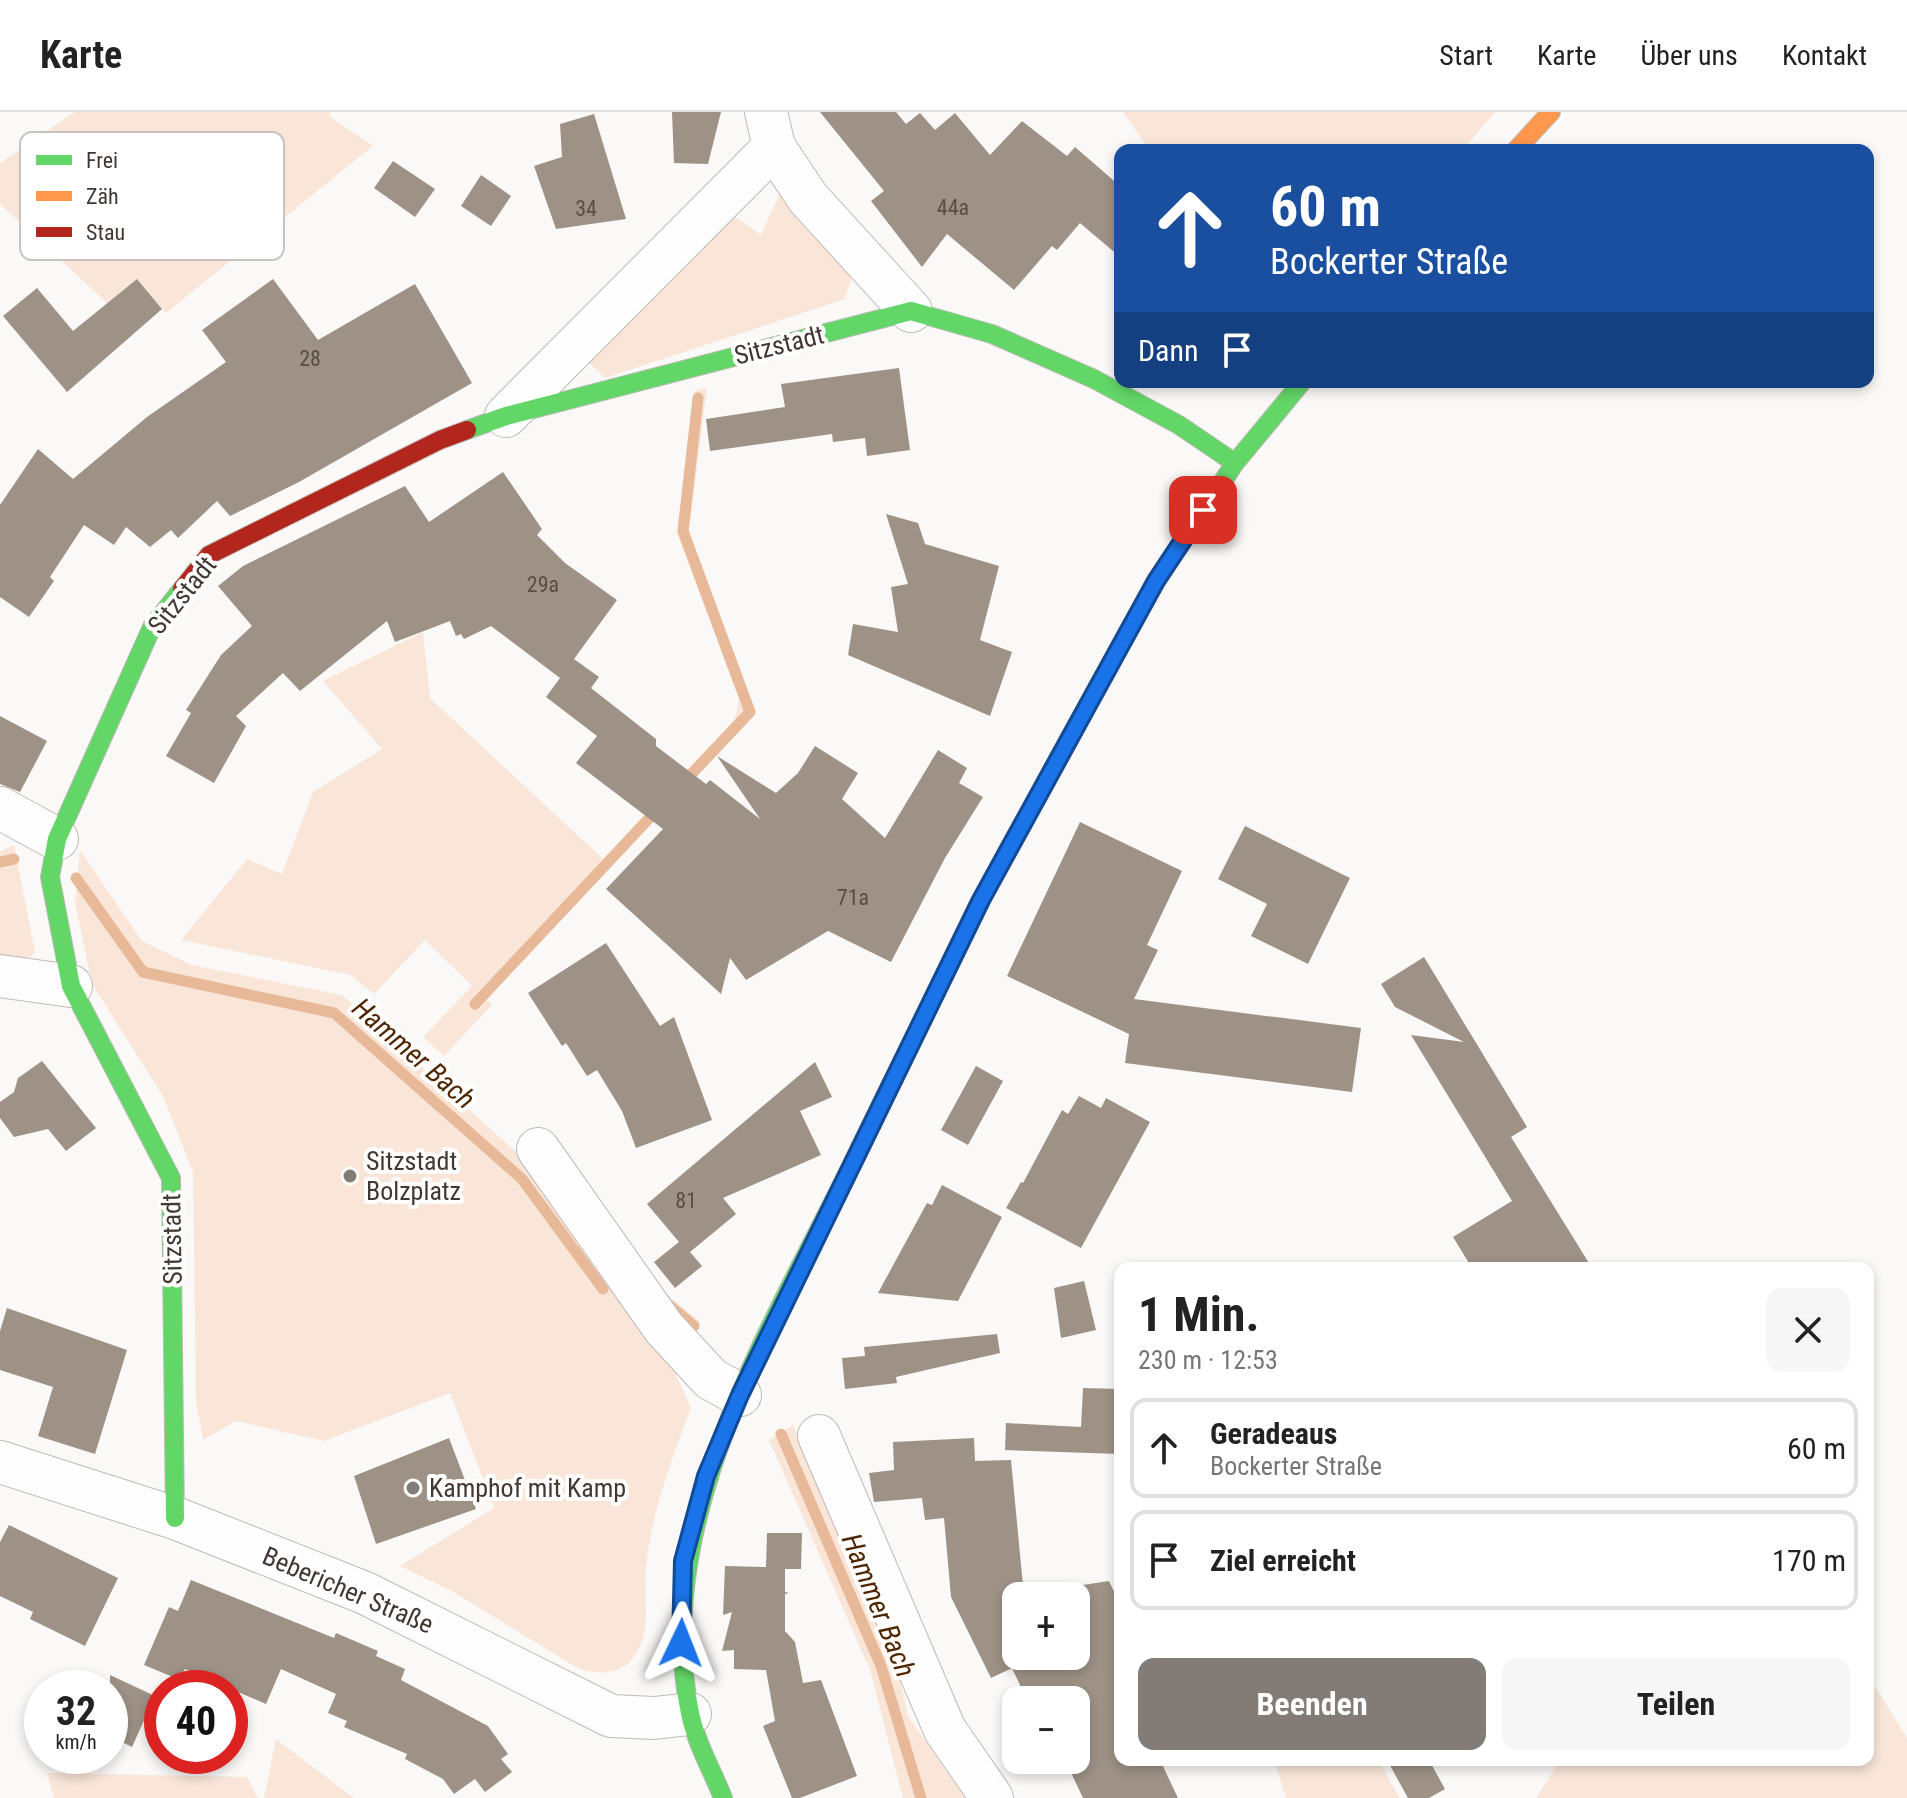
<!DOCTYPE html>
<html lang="de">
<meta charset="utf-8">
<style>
:root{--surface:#fff;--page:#f6f6f6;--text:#222;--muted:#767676;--line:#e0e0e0;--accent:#837c76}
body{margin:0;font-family:"Roboto Condensed",sans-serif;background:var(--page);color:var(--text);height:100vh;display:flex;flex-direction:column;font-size:30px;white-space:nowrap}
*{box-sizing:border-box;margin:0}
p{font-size:26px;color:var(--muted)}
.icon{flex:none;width:44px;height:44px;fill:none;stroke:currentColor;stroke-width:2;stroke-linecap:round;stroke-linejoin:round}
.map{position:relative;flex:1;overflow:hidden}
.drawer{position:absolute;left:1114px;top:1150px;width:760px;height:504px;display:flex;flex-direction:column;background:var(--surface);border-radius:16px;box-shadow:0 4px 12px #0003}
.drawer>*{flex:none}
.top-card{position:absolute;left:1114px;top:32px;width:760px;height:244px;border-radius:16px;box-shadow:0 4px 12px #0003;background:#1a4fa0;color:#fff;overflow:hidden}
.buttons{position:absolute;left:1002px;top:1470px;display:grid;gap:16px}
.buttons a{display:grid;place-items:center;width:88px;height:88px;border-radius:16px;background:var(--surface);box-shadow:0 4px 12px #0003;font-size:40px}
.speed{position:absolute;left:24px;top:1558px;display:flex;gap:16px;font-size:40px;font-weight:700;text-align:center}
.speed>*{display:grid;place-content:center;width:104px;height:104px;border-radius:50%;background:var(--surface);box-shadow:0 4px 12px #0003;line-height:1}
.speed small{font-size:20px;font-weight:400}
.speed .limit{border:12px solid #d22;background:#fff;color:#111}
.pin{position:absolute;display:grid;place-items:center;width:68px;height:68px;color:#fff;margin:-34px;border-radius:16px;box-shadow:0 4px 12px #0006}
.me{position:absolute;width:88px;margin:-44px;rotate:2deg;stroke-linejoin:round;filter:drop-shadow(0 0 6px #0008)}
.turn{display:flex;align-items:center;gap:28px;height:168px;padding:0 24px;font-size:36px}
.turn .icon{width:104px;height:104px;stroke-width:2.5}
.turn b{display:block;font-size:56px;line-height:68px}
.then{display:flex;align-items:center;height:76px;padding:0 24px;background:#0003;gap:16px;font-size:30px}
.round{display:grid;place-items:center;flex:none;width:84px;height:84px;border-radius:16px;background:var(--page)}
.headline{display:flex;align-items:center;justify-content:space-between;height:136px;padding:0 24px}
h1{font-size:48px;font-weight:700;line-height:60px}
.cta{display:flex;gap:16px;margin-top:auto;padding:16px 24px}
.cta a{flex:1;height:92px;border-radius:16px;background:var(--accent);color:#fff;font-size:32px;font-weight:700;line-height:92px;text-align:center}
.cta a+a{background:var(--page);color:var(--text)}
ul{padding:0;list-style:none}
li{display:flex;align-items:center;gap:24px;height:100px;margin:0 16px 12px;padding:0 8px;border:4px solid var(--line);border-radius:16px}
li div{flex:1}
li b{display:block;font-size:30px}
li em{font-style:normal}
header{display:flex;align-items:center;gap:48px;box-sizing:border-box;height:112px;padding:0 40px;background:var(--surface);border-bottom:2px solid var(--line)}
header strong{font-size:38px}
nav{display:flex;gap:44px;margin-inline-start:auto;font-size:28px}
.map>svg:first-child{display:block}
.green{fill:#f9e6d9}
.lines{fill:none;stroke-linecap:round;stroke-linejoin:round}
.stream{stroke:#e8b998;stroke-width:11}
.building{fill:#9e9287}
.street-casing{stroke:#bfbab6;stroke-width:44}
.fast-casing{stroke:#bfbab6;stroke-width:20}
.slow-casing{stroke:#bfbab6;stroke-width:20}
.jam-casing{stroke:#bfbab6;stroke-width:20}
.street{stroke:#fefefe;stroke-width:42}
.fast{stroke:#63d668;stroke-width:18}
.slow{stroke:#ff974d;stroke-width:18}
.jam{stroke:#b3261e;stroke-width:18}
.route-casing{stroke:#114b97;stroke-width:20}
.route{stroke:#1a73e8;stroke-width:14}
.poi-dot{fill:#837c76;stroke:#fff;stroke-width:3}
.labels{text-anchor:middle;stroke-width:8;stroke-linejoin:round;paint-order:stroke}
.number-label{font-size:22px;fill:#594e46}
.street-label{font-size:26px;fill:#423831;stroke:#fff}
.poi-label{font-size:26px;fill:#423831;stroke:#fff;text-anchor:start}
.water-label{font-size:28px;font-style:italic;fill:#502600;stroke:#fff}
.key{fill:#fff;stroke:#c6c3c1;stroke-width:2}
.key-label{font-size:22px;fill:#423831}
</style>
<header>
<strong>Karte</strong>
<nav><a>Start</a><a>Karte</a><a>Über uns</a><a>Kontakt</a></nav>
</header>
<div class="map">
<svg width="1907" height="1686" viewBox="0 0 1907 1686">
<rect width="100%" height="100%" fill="#fbf9f7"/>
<!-- green -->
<g class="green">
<polygon points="75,0 331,0 329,4 373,34 166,201 137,167 107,191 0,92 0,51"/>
<polygon points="1123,0 1495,0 1463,38 1149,38"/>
<polygon points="781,78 854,157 845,187 605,266 586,248 726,98 761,123"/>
<polygon points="707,276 689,419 755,600 486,887 492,893 444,944 423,925 472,874 425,828 374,882 351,863 181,828 247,747 282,762 313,680 382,637 323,569 423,520 430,586 603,747 735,607 739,587 677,421 694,279"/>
<polygon points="14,733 35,840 21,854 0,852 0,740"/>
<path d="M80 738 142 829 192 853 342 883 535 1057 671 1252 691 1296C671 1349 652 1399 646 1455 643 1483 652 1515 637 1540 625 1563 601 1563 579 1557L450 1478 400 1454 494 1396 450 1281 324 1329 236 1309 203 1328 196 1289 193 1060 164 986 92 872 75 790Z"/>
<polygon points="658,1175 700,1210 691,1222"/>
<polygon points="793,1313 896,1550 908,1604 965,1686 903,1686 870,1558 769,1328"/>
<polygon points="1868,1563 1907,1626 1907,1686 1536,1686 1560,1648 1868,1648"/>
<polygon points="276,1627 354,1686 264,1686"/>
<polygon points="1274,1648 1378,1648 1400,1686 1286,1686"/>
<polygon points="47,1661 247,1665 258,1686 54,1686"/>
</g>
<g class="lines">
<!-- stream -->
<g class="stream">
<polyline points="684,670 750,600 683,419 698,286"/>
<polyline points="0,750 14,747"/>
<polyline points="76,766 143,860 334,901 522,1067 603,1177"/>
<polyline points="475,892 658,697"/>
<polyline points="670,1194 694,1214"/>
<polyline points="781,1322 881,1554 921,1686"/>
</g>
</g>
<!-- building -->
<g class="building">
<polygon points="672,0 721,0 708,52 674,51"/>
<polygon points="820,0 896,0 906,12 920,1 935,18 955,1 990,43 1022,9 1067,44 1075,35 1120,74 1120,145 1080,111 1057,138 1052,134 1014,178 947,122 922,155 871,89 884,79"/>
<polygon points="594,2 626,107 556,117 534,54 562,45 560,12"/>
<polygon points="393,49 435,77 415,105 374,76"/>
<polygon points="481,63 511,84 491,114 461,94"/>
<polygon points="137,167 162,197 67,280 3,204 37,176 73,219"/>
<polygon points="273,167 318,228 415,172 472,271 299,370 230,404 217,389 178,426 171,418 150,435 126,415 114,433 84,413 50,465 54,469 29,505 0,485 0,393 38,337 73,367 147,305 226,250 202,218"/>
<polygon points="899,256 910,338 867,344 865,326 833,330 832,322 710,339 706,307 785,295 781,272"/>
<polygon points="503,360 542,417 537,423 565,451 617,488 574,547 599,565 591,576 656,627 656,634 706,672 710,668 760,707 717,644 776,681 798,661 815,634 858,661 842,687 885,726 938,638 967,656 959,671 983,685 945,746 891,850 828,819 746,868 730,846 721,882 606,777 663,717 576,651 597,624 546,585 560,566 491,514 464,527 461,522 456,524 450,509 395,530 387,509 300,579 283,561 236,604 246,614 214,671 166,644 191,601 186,598 221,543 252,514 218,474 243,454 405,374 429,410"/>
<polygon points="886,402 918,411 925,432 999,454 980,528 1012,540 990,604 848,543 853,512 898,520 891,475 908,472"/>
<polygon points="0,604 47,629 20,680 0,672"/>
<polygon points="1080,710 1182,759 1147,833 1158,838 1134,887 1361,916 1352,980 1125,951 1129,922 1007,864"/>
<polygon points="1245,714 1350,766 1308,852 1251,824 1267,792 1218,767"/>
<polygon points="606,831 660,914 674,905 712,1008 636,1036 622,999 597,958 587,964 566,931 562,934 528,881"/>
<polygon points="1424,845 1527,1015 1511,1025 1592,1156 1472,1156 1453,1125 1512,1089 1411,923 1464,930 1395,895 1381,872"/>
<polygon points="42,949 96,1016 66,1039 48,1017 14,1025 0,1006 0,990 14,980 18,966"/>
<polygon points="815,950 832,985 800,999 821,1043 723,1086 736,1102 690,1140 702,1154 675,1176 654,1150 679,1130 647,1092"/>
<polygon points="976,954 1003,969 968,1033 941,1018"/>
<polygon points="1079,984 1101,996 1106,986 1150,1010 1081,1136 1006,1096 1021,1070 1023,1071 1062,998 1068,1002"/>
<polygon points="942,1073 1002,1105 958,1189 878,1181 927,1091 932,1093"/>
<polygon points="1084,1169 1096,1218 1061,1226 1054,1176"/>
<polygon points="7,1196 127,1238 95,1342 38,1324 53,1275 0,1258 0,1219"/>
<polygon points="997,1222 1000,1241 896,1265 897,1271 845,1277 842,1246 865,1244 864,1235"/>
<polygon points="1083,1276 1120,1277 1120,1342 1005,1338 1006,1311 1081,1315"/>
<polygon points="449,1326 476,1397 376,1432 354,1364"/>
<polygon points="974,1326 975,1349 1011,1348 1024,1484 1016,1484 1016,1544 1076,1544 1076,1474 1109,1469 1120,1492 1120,1648 1160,1648 1178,1686 1083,1686 1065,1648 1076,1648 1076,1588 1036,1588 1033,1583 1026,1586 1012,1556 991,1566 951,1485 944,1406 925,1408 922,1386 874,1390 869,1361 894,1358 893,1330"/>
<polygon points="9,1413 118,1466 85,1534 30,1507 33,1500 0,1484 0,1430"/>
<polygon points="767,1421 802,1421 801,1457 785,1457 785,1480 789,1481 785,1482 785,1519 795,1530 803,1571 821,1568 857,1664 800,1686 792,1686 763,1614 775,1609 766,1558 734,1557 734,1538 722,1539 732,1500 723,1503 725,1454 766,1455"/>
<polygon points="191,1468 334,1526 336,1521 378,1539 376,1544 405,1557 401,1568 488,1614 508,1642 501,1647 512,1660 485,1680 475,1667 454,1682 443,1667 405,1647 407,1642 344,1615 347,1609 328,1601 336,1582 281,1557 266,1592 185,1557 180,1568 144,1553 169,1495 178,1499"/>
<polygon points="110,1563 155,1584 132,1635 110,1624"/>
<polygon points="1387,1648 1429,1648 1445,1677 1429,1686 1408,1686"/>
</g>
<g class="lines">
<!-- street casing -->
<g class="street-casing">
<g id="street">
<polyline points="774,35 808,86 911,199"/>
<polyline points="506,304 774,35 766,0"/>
<polyline points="0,696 57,727"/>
<polyline points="0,864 71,874"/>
<polyline points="538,1037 664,1216 711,1267 740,1283"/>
<polyline points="819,1324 945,1618 992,1686"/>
<polyline points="0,1350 175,1406 365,1481 611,1604 654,1606 690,1602"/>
</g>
</g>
<!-- fast casing -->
<g class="fast-casing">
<g id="fast">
<polyline points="467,318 506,304 911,199 992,222 1094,267 1179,313 1235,351"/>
<polyline points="1079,609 1156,469 1235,351 1302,270"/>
<polyline points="175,1406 171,1066 71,874 50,765 57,727 152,515 182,477"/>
<path d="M723 1686C712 1658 696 1631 690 1601 649 1405 778 1206 860 1036"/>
</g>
</g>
<!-- slow casing -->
<g class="slow-casing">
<g id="slow">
<polyline points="1516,38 1551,0"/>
<polyline points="860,1036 981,788 1079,609"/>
</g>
</g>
<!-- jam casing -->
<g class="jam-casing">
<polyline id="jam" points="182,477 209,443 440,328 467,318"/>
</g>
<!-- street -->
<use href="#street" class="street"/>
<!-- fast -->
<use href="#fast" class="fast"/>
<!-- slow -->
<use href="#slow" class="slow"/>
<!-- jam -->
<use href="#jam" class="jam"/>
</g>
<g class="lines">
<!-- route casing -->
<g class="route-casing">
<polyline id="route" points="681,1531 683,1449 706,1364 740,1283 981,788 1156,469 1203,398"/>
</g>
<!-- route -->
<use href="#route" class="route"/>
</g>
<!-- markers -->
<g class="poi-dot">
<circle cx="350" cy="1064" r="8"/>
<circle cx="413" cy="1376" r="8"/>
</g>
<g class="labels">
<!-- number labels -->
<g class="number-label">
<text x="953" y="103">44a</text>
<text x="586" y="104">34</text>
<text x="310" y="254">28</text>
<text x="543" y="480">29a</text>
<text x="853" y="793">71a</text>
<text x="686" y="1096">81</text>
</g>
<!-- street labels -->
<g class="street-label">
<text transform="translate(779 233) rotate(-14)" y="9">Sitzstadt</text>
<text transform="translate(182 483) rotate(-51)" y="9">Sitzstadt</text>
<text transform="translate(172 1127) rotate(-91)" y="9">Sitzstadt</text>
<text transform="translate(348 1478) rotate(23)" y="9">Bebericher Straße</text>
</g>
<!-- poi labels -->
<g class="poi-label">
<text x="366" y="1058">Sitzstadt<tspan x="366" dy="30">Bolzplatz</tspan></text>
<text x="429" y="1385">Kamphof mit Kamp</text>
</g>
<!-- water labels -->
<g class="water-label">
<text transform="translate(414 941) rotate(41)" y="10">Hammer Bach</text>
<text transform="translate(879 1493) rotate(68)" y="10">Hammer Bach</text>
</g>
</g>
<!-- legend -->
<rect x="20" y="20" width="264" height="128" rx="12" class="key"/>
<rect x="36" y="43" width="36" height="10" fill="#63d668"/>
<rect x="36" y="79" width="36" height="10" fill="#ff974d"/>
<rect x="36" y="115" width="36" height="10" fill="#b3261e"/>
<g class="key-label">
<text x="86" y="56">Frei</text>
<text x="86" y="92">Zäh</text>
<text x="86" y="128">Stau</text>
</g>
</svg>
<div class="buttons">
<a>+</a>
<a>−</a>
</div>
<div class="speed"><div>32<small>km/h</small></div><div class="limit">40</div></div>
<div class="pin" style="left:1203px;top:398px;background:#d93025"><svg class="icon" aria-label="arrive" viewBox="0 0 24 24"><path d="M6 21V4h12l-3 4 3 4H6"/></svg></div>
<svg class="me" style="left:681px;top:1531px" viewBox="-20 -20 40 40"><path d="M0-17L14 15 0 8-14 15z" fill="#1a73e8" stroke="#fff" stroke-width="4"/></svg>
<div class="top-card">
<div class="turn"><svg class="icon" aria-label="ahead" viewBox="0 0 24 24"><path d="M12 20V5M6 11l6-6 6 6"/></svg><div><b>60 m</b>Bockerter Straße</div></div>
<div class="then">Dann<svg class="icon" aria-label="arrive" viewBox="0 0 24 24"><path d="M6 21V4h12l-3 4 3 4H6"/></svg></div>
</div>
<section class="drawer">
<div class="headline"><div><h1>1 Min.</h1><p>230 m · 12:53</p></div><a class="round"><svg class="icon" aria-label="close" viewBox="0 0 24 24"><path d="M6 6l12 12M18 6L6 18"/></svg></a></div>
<ul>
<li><svg class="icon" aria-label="ahead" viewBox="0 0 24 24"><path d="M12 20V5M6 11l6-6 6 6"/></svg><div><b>Geradeaus</b><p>Bockerter Straße</p></div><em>60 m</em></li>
<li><svg class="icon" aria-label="arrive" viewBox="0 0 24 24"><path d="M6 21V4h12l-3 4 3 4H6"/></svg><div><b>Ziel erreicht</b></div><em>170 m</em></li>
</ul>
<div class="cta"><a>Beenden</a><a>Teilen</a></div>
</section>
</div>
